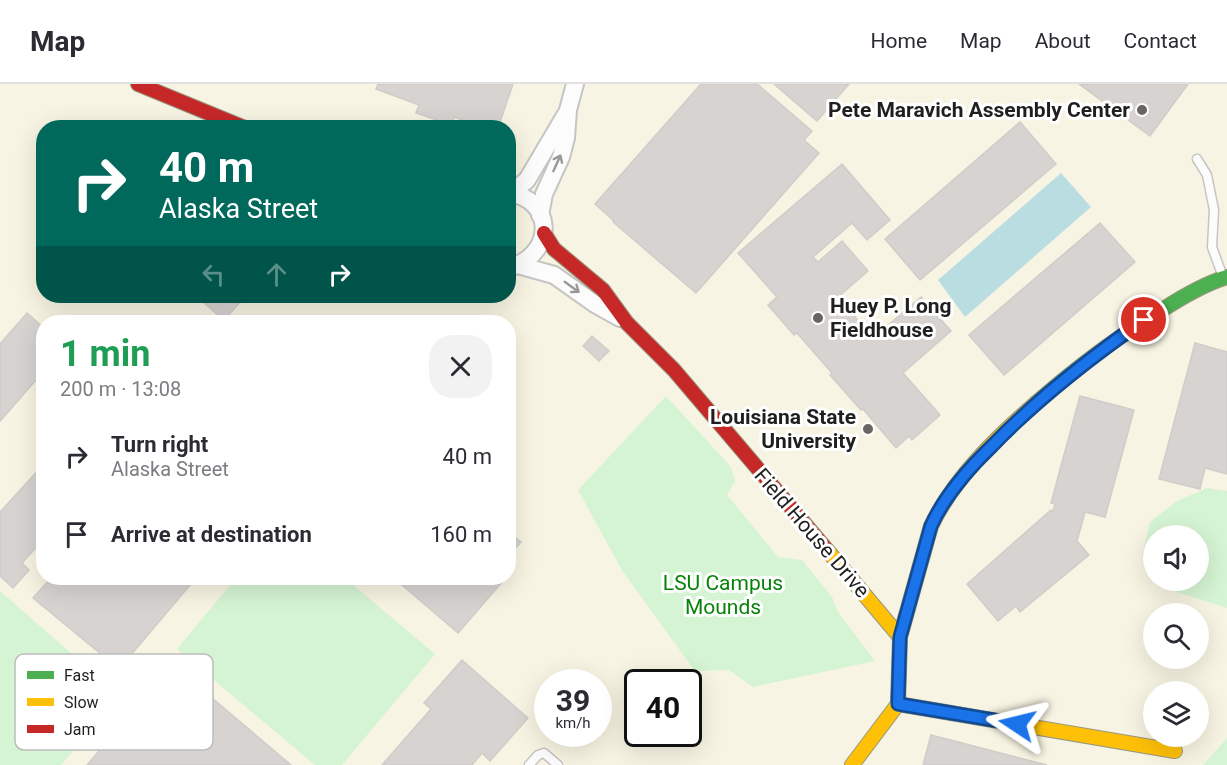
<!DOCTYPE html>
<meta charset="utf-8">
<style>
:root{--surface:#fff;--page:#f2f2f3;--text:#2b2b33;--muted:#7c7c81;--line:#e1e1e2}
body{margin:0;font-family:Roboto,sans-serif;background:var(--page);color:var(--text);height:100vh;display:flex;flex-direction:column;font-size:22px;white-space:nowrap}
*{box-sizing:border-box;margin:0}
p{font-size:20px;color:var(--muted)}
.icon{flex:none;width:33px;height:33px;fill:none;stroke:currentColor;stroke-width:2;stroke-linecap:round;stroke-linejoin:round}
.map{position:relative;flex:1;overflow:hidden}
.details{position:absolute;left:36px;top:231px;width:480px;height:270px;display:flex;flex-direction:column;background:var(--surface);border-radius:24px;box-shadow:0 6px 24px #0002}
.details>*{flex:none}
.guide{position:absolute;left:36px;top:36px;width:480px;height:183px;border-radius:24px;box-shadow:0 6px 24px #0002;background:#00695c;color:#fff;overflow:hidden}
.buttons{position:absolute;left:1143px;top:441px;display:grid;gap:12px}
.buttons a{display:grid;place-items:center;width:66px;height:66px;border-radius:50%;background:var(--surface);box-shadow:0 6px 24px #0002;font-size:30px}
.speed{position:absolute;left:534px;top:585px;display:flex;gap:12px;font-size:30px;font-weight:700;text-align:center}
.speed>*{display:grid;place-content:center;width:78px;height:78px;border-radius:50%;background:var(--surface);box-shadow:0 6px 24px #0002;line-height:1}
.speed small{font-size:15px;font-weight:400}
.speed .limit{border:3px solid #111;border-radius:9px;background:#fff;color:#111}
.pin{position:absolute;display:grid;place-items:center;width:51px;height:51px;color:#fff;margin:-26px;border:3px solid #fff;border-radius:50%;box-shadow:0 2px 6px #0007}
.me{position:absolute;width:66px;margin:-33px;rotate:280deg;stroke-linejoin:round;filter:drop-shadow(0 0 4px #0008)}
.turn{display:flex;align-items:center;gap:21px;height:126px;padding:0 24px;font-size:27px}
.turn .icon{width:78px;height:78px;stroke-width:2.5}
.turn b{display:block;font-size:42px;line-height:51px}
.lanes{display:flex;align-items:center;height:57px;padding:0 24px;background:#0003;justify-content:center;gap:30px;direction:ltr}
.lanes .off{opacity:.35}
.round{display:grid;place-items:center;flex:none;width:63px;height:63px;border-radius:24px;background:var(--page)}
.overview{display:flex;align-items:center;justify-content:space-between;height:102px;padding:0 24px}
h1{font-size:36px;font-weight:700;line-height:45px;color:#1e9e55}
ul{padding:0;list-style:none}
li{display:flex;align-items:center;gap:18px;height:78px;padding:0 24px}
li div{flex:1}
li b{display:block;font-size:22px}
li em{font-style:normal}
header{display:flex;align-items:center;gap:36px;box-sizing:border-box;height:84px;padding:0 30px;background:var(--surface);border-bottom:2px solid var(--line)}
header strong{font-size:28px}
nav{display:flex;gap:33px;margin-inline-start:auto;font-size:21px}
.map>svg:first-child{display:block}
.education{fill:#f7f4e3;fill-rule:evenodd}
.park{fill:#d5f4d3}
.water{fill:#badde2}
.building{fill:#d6d3d0;stroke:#d0ccc9;stroke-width:1.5}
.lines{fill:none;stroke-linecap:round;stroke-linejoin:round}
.lane-casing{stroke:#c6c5c4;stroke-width:11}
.street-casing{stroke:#c6c5c4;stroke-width:20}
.fast-casing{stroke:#98977f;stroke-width:16}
.slow-casing{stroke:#98977f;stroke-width:16}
.jam-casing{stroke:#98977f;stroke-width:16}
.lane{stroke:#fcfcfc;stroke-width:8}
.street{stroke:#fcfcfc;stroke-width:16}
.fast{stroke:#4caf50;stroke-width:14}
.slow{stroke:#ffc107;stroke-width:14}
.jam{stroke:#c62828;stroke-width:14}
.oneway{stroke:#999}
.route-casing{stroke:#114b97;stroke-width:15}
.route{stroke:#1a73e8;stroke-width:10}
.poi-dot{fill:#676665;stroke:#fff;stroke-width:2}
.labels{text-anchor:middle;stroke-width:6;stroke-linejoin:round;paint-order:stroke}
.poi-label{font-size:21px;font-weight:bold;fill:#1f1f1f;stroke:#fff;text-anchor:end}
.street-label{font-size:21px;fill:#1f1f1f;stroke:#fff}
.park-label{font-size:21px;fill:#088208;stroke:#fff}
.key{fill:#fff;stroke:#bcbcbc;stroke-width:1.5}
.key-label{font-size:16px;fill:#1f1f1f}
</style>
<header>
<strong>Map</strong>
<nav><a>Home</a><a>Map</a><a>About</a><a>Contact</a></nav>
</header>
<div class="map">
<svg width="1227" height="681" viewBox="0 0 1227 681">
<rect width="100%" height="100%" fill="#edebe8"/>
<!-- education -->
<path class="education" d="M0 0H1227V681H0ZM44 44H508V212H44ZM44 238H508V494H44ZM1154 452H1198V496H1154ZM1154 530H1198V574H1154ZM548 598H598V650H548ZM638 598H688V650H638ZM1154 608H1198V652H1154Z"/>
<!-- park -->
<g class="park">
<polygon points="666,312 731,383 735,397 727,411 778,473 802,476 832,513 838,528 875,577 753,603 729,586 695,587 623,488 578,406"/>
<polygon points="1207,404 1227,407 1227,524 1168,505 1161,497 1198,496 1198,452 1154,452 1153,487 1142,472 1150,438 1177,417"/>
<polygon points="236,494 345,494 435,570 342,681 315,681 177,565"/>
<polygon points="0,507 121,613 61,681 0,681"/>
<polygon points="1227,654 1227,681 1203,681"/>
</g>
<!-- water -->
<polygon class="water" points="1061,89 1091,123 965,233 938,196"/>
<!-- building -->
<g class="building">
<polygon points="378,0 513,0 498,44 484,44 454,33 452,41 416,29 419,21 376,5"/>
<polygon points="701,0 757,0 812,47 804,56 819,69 696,209 613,138 614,137 595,120"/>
<polygon points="774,0 849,0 817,37"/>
<polygon points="1079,0 1188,0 1150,52"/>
<polygon points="1020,38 1056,80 920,196 885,155"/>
<polygon points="842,80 890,136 867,156 852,139 813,173 818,178 842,157 868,187 838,213 873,254 921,213 951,247 903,289 940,331 912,356 909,352 896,364 863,325 861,326 830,291 832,289 797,249 794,251 768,221 777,213 738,169"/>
<polygon points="1100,139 1135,178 1004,291 969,251"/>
<polygon points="196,212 246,212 224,236"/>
<polygon points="27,229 44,244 44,287 0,337 0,260"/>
<polygon points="592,252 609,267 599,277 583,262"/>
<polygon points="1195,259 1227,268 1227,390 1205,384 1200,405 1159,395"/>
<polygon points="1080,312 1134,326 1105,433 1085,428 1077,457 1089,471 1020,528 1016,522 998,537 967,500 1051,426 1053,428 1055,420 1051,419"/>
<polygon points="44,380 44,455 22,479 29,486 13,504 0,492 0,428"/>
<polygon points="508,448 521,458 508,472"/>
<polygon points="51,494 196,494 119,585 33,514"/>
<polygon points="394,494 501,494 504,496 458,549"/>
<polygon points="462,576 528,634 490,677 482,669 472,681 382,681 431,625 424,619"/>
<polygon points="173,581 291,681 87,681"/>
<polygon points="931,651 1047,681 923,681"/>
</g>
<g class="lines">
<!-- lane casing -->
<g class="lane-casing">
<g id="lane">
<polyline points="1197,75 1207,91 1214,126 1212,163 1223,193"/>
<polyline points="529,681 538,671 544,669 558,681"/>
</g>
</g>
<!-- street casing -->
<g class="street-casing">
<g id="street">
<path d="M508 109C554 115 555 167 514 182"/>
<polyline points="511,109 527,96 566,30"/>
<polyline points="540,131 544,110 561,73 566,54 568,26 575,0"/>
<polyline points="518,181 554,191 595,220 620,234"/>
</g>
</g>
<!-- fast casing -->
<g class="fast-casing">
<path id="fast" d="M1036 319C1076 284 1117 253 1162 226 1182 213 1204 200 1227 193"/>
</g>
<!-- slow casing -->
<g class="slow-casing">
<g id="slow">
<polyline points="827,466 900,553"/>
<polyline points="898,620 1175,667"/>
<path d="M852 681 898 620 900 553 931 442C954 394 996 354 1036 319"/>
</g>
</g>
<!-- jam casing -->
<g class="jam-casing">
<g id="jam">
<polyline points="138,0 245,44"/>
<polyline points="544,149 554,165 603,206 627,239 674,286 827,466"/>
</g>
</g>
<!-- lane -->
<use href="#lane" class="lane"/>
<!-- street -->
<use href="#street" class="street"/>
<!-- fast -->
<use href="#fast" class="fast"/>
<!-- slow -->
<use href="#slow" class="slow"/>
<!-- jam -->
<use href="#jam" class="jam"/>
</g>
<!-- one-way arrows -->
<defs><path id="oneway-shaft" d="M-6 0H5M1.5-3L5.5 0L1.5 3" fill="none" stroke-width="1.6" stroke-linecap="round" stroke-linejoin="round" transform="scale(1.5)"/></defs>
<g class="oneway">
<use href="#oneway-shaft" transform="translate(557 79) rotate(-66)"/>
<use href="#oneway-shaft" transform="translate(572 203) rotate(36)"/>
</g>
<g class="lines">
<!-- route casing -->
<g class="route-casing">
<path id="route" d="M1017 640 898 620 900 553 931 442C945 411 968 385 992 362 1038 314 1090 274 1144 236"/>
</g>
<!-- route -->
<use href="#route" class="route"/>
</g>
<!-- markers -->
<g class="poi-dot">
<circle cx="1142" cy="26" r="6"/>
<circle cx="818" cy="234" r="6"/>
<circle cx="868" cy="345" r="6"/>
</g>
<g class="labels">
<!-- poi labels -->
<g class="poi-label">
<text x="1130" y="33">Pete Maravich Assembly Center</text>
<text x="830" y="229" text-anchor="start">Huey P. Long<tspan x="830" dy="24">Fieldhouse</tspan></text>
<text x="856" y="340">Louisiana State<tspan x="856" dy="24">University</tspan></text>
</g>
<!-- street labels -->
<g class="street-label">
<text transform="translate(812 449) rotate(49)" y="7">Field House Drive</text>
</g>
<!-- park labels -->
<g class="park-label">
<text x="723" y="506">LSU Campus<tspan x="723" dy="24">Mounds</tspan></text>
</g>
</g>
<!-- legend -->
<rect x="15" y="570" width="198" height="96" rx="9" class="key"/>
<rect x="27" y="587" width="27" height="8" fill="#4caf50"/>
<rect x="27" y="614" width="27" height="8" fill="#ffc107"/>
<rect x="27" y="641" width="27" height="8" fill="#c62828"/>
<g class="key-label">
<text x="64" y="597">Fast</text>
<text x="64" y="624">Slow</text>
<text x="64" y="651">Jam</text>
</g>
</svg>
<div class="buttons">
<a><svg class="icon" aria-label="sound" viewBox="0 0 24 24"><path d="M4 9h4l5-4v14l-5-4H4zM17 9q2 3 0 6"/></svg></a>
<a><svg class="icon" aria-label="search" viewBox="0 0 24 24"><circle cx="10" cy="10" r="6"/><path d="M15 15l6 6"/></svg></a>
<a><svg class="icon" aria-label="layers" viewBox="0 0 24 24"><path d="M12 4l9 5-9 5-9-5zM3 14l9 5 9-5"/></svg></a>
</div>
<div class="speed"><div>39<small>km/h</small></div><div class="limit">40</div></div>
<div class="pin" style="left:1144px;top:236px;background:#d93025"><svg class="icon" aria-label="arrive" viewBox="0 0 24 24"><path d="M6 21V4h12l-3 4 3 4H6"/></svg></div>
<svg class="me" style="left:1017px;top:640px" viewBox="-20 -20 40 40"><path d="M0-17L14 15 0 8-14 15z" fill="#1a73e8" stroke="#fff" stroke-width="4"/></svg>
<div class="guide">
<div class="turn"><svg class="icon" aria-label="right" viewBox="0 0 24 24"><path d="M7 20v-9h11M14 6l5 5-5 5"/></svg><div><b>40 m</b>Alaska Street</div></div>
<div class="lanes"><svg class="icon off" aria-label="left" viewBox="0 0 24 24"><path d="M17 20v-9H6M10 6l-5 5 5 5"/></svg><svg class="icon off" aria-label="ahead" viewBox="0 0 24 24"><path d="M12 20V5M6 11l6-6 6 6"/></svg><svg class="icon" aria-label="right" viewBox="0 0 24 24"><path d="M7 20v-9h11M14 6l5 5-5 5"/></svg></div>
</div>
<section class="details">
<div class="overview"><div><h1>1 min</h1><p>200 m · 13:08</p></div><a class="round"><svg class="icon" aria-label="close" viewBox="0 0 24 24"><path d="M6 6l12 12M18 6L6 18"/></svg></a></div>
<ul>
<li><svg class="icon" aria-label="right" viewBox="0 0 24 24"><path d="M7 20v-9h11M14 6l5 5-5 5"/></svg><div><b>Turn right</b><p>Alaska Street</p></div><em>40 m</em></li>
<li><svg class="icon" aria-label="arrive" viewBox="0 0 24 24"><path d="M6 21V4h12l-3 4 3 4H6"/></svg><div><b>Arrive at destination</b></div><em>160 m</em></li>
</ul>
</section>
</div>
